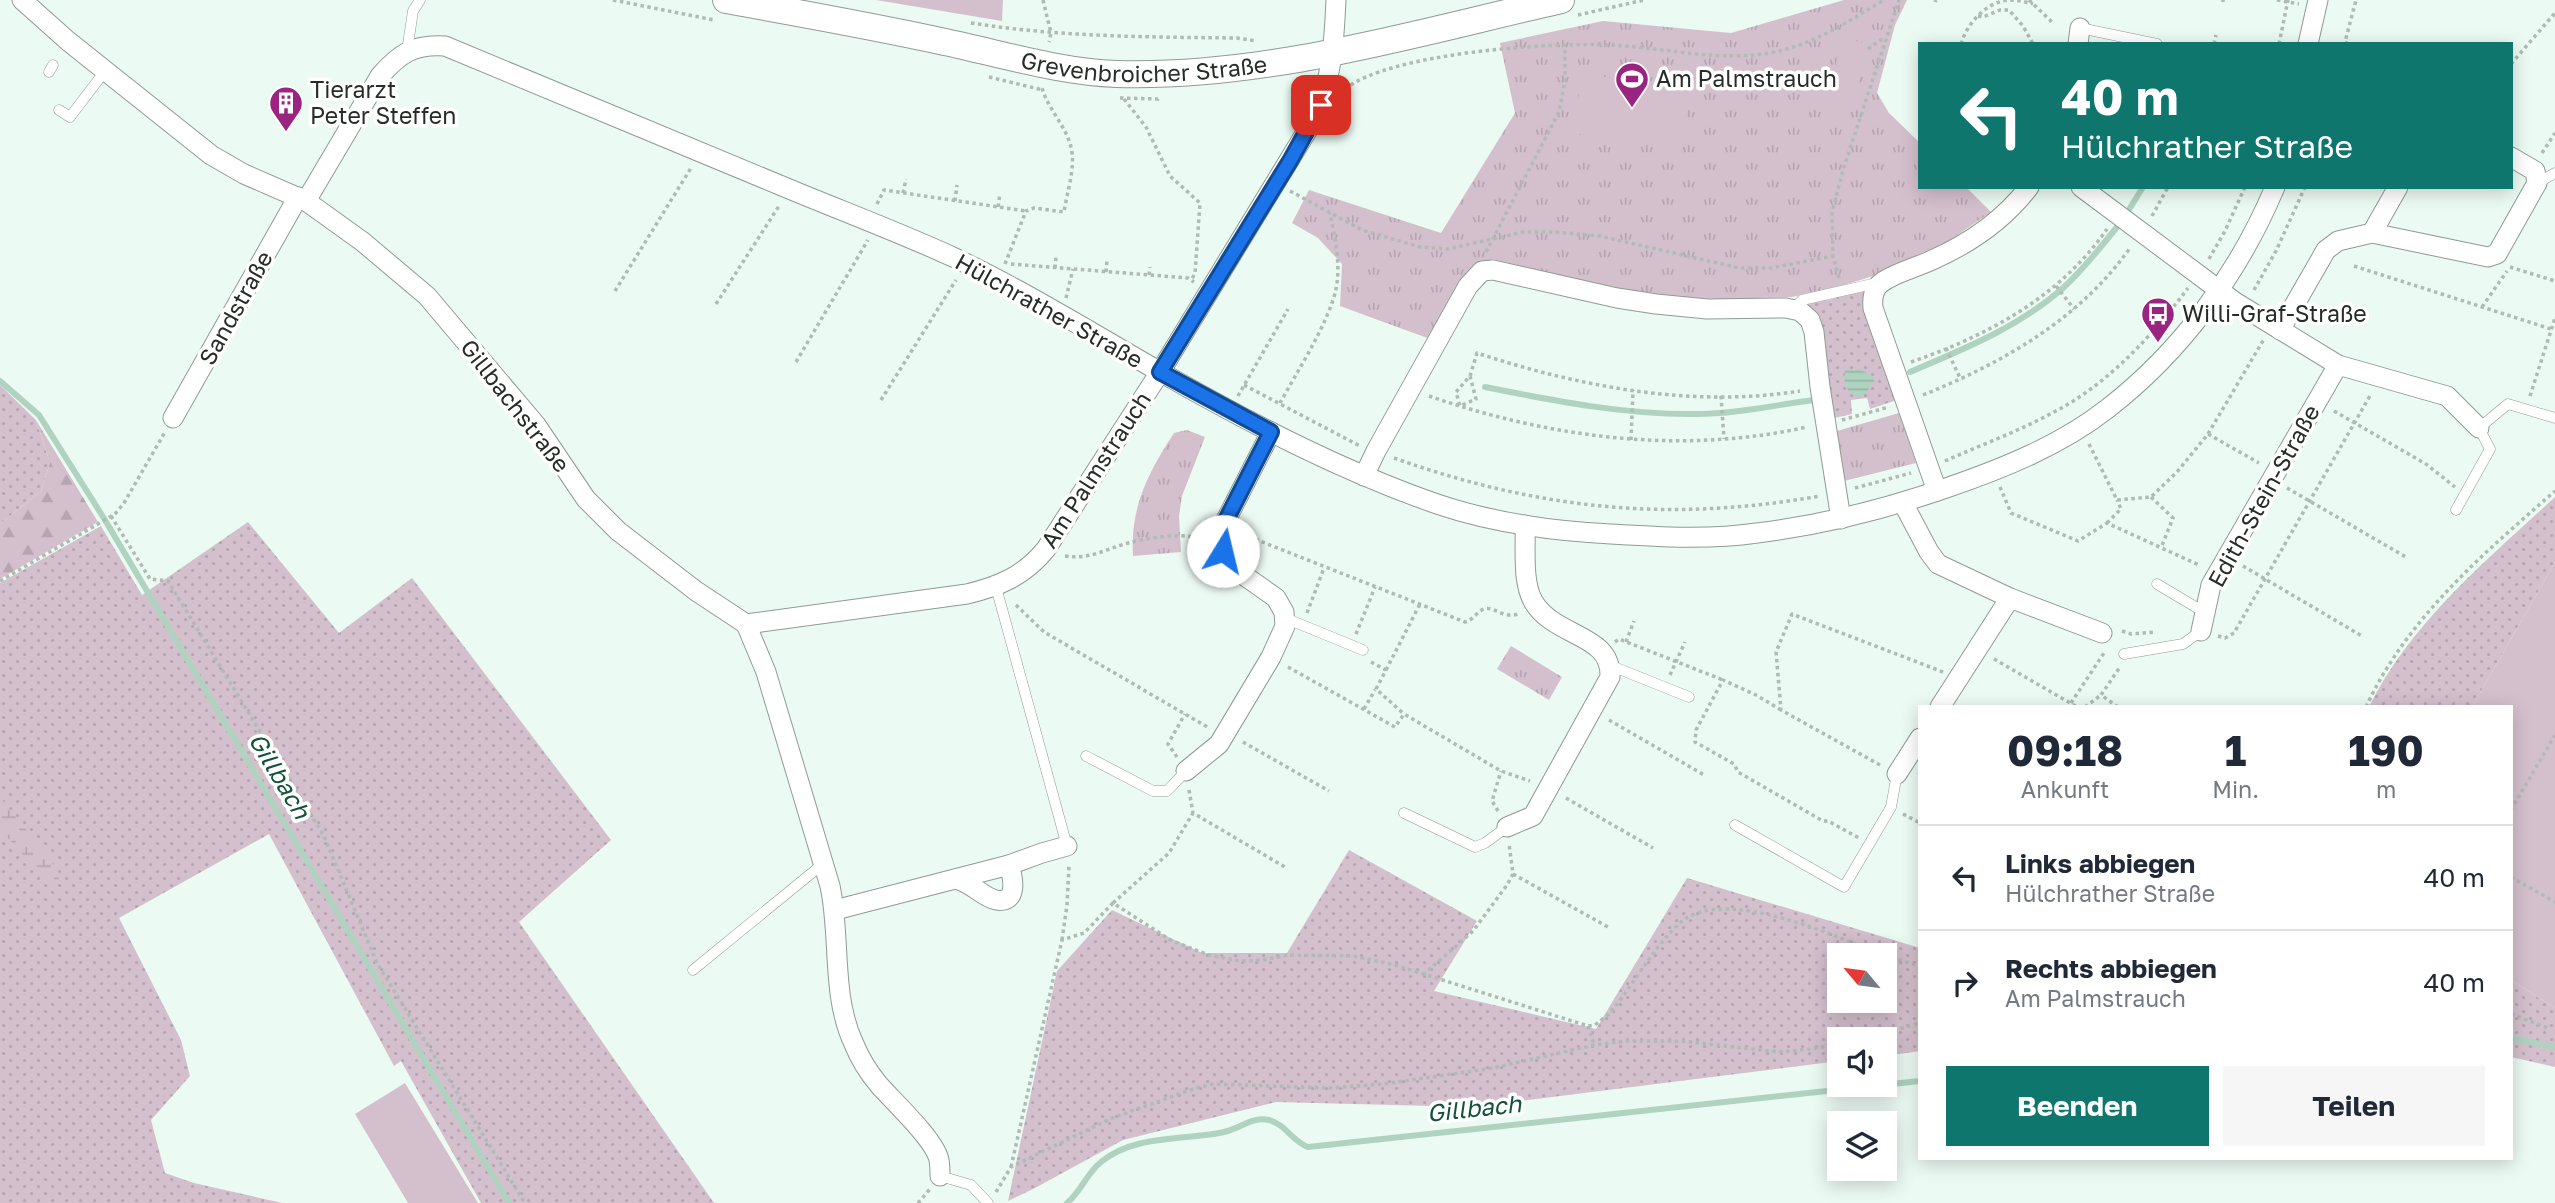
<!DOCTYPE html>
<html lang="de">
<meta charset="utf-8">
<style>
:root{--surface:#fff;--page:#f6f6f7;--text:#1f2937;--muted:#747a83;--line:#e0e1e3;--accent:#0f766e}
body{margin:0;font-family:"Golos Text",sans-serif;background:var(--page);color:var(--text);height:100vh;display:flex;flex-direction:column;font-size:26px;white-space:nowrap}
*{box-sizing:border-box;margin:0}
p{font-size:23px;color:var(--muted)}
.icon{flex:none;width:38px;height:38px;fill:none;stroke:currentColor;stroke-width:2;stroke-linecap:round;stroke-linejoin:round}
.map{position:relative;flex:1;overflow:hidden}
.side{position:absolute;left:1918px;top:705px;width:595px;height:455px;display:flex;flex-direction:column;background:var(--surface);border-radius:0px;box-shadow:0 4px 18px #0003}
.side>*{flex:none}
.top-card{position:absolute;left:1918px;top:42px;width:595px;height:147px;border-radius:0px;box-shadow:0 4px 18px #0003;background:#0f766e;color:#fff;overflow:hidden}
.needle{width:46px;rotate:299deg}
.fabs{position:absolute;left:1827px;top:943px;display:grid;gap:14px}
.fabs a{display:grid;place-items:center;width:70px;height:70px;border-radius:0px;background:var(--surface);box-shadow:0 4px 18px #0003;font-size:35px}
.pin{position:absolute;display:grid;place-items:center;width:60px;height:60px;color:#fff;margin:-30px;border-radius:14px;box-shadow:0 4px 10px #0006}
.me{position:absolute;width:77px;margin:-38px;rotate:9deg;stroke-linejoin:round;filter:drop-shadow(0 0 5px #0008)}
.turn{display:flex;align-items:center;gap:24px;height:147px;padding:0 28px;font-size:32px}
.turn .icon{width:91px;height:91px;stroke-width:2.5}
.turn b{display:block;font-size:49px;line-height:60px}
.eta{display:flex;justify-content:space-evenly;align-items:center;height:119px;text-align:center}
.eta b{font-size:42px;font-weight:700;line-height:49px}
.action{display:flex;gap:14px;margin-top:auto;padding:14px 28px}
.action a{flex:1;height:80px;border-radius:0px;background:var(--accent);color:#fff;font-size:28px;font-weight:700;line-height:80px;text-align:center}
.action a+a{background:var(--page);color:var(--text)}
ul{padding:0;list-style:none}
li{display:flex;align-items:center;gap:21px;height:105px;padding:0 28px;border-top:2px solid var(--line)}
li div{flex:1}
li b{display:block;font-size:26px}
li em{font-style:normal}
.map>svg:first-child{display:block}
.grass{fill:url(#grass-dots);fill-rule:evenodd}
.forest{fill:url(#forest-firs)}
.wetland{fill:url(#wetland-marsh)}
.park{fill:url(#park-tufts)}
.garden{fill:#d4c0cd}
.water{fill:url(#water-rules)}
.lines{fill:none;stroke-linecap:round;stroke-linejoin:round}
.stream{stroke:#afd3c0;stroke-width:6}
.lane-casing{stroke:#8d9c94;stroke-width:11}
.street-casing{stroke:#8d9c94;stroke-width:21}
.secondary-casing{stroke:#8d9c94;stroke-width:28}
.path{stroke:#afbbb4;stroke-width:3.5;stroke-dasharray:3.5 3.5;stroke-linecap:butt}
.lane{stroke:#fff;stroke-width:10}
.street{stroke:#fff;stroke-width:19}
.secondary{stroke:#fff;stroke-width:26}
.route-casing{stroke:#114b97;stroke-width:18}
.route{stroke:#1a73e8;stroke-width:12}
.labels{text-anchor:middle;stroke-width:7;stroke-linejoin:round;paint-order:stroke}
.street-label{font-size:23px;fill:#262c28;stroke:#fff}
.poi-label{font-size:23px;fill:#262c28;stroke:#fff;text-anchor:start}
.water-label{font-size:24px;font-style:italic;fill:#125239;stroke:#fff}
</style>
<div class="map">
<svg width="2555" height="1203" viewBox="0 0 2555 1203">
<defs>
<pattern id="grass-dots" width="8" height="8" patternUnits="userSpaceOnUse" patternTransform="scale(1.75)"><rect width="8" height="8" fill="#d4c0cd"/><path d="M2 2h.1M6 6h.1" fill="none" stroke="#b6a5b0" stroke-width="1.8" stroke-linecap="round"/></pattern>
<pattern id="forest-firs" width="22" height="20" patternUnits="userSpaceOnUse" patternTransform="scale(1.75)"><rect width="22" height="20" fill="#d4c0cd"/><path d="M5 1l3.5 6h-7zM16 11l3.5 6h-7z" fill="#b6a5b0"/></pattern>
<pattern id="wetland-marsh" width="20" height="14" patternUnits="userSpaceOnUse" patternTransform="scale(1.75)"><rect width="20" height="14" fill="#d4c0cd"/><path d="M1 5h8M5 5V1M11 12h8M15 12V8" fill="none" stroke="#b6a5b0"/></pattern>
<pattern id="park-tufts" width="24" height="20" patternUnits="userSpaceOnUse" patternTransform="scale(1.75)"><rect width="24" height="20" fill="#d4c0cd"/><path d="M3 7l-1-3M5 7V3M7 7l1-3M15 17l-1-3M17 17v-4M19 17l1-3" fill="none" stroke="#b6a5b0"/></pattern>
<pattern id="water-rules" width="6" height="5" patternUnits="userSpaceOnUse" patternTransform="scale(1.75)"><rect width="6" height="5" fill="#afd3c0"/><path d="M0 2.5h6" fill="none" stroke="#96b5a5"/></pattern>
</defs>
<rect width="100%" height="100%" fill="#ebfaf2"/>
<!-- grass -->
<g class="grass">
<path d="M1864 288C1859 315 1889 372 1900 399L1870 409 1867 398 1851 400 1852 414 1830 419 1815 314 1807 303 1832 299Z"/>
<polygon points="0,385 36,420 50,463 41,491 0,524"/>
<path d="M2555 497V562L2472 707H2369C2411 622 2487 560 2555 497Z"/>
<polygon points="248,522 339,633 412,578 611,840 519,922 714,1203 481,1203 401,1061 394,1066 269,834 119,918 181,1040 190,1076 151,1120 165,1173 194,1183 282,1203 0,1203 0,583 101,526 142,595"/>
<path d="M1349 850 1477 921 1434 991 1596 1029 1687 878 1920 948V1051L1885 1056V1040H1839V1061L1471 1107 1276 1102 1123 1140 1035 1188 1008 1201 1057 971 1112 910 1202 953H1287ZM1839 956H1885V1001H1839Z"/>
<polygon points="2511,980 2555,1008 2555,1067 2511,1057"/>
</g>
<!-- forest -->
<polygon class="forest" points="36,420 98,522 0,579 0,524 41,491 50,463"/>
<!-- wetland -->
<polygon class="wetland" points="0,797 58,870 59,880 52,888 0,829"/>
<!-- park -->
<g class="park">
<polygon points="1844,0 1907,0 1895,25 1877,93 1889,113 1920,143 1920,187 1966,187 1991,212 1950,240 1873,276 1841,286 1792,297 1722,299 1686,298 1618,290 1493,259 1472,266 1430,339 1340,306 1342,264 1318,238 1292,223 1309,190 1441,233 1515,113 1500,43 1603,21 1731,33"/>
<polygon points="1899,413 1916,463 1844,481 1837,431"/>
<path d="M1187 430 1205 437 1182 496 1179 516 1181 552 1133 556C1130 507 1148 473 1174 433Z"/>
<polygon points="1511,646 1562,677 1549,700 1497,669"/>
</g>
<!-- garden -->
<g class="garden">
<polygon points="876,0 1003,0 1002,21"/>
<polygon points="1844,37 1869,45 1847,120 1821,112"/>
<polygon points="1580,75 1688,84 1684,143 1576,134"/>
<polygon points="2555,562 2555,1008 2511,980 2511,707 2472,707"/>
<polygon points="405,1083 478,1203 408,1203 355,1114"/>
</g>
<!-- water -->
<path class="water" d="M1859 369 1873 376 1874 382 1864 395 1858 397C1845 392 1843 382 1845 370Z"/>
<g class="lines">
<!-- stream -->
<g class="stream">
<polyline points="2130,208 2143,187"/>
<path d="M1910 372C1964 349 2019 327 2063 288 2083 270 2100 248 2117 227"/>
<polyline points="0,381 39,415 105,520 509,1203"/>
<path d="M1485 387C1555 401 1625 415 1697 414 1735 414 1775 405 1814 400"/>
<polyline points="2511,1038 2555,1047"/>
<path d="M1067 1203C1081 1192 1086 1174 1101 1162 1135 1134 1183 1141 1224 1132 1239 1129 1253 1116 1269 1120 1285 1124 1292 1141 1308 1147L1920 1081"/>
</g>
<!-- lane casing -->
<g class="lane-casing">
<g id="lane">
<polyline points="2080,28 2157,44"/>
<polyline points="407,51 413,11 420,0"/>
<polyline points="49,72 53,65"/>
<polyline points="59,110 70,117 105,71"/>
<polyline points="2537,183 2555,173"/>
<polyline points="1793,309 1802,300 1881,282"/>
<polyline points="2456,510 2490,449 2479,428 2508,404 2555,418"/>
<polyline points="2157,584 2204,612"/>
<polyline points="996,587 1067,846"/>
<polyline points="1285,618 1363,650"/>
<polyline points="2124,654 2183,644 2201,631"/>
<polyline points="1609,665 1689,697"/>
<polyline points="1086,756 1153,791 1167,791 1186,771"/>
<polyline points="1404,813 1475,847 1485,843 1507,827"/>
<polyline points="1735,825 1844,887 1891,807 1897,774"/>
<polyline points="693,970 824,863"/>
<polyline points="940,1176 971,1185 988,1203"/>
</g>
</g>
<!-- street casing -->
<g class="street-casing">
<g id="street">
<path d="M22 0 68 41 211 155 244 174 306 201 363 242 427 296 536 425 586 499 618 531 696 591 746 624 766 672 830 886C841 937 831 996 854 1044 860 1059 869 1073 879 1085 894 1102 935 1140 939 1160 940 1165 940 1171 940 1176"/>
<polyline points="2078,44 2080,28"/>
<polyline points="2308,44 2318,0"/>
<polyline points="2081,187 2235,302 2338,365 2211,585 2201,631"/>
<path d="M306 201 380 76C400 53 414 44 445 46 557 93 670 139 782 186 839 210 899 232 955 258 1024 291 1089 331 1155 369 1246 421 1339 470 1437 504 1493 523 1553 531 1611 534 1660 537 1709 540 1757 533 1823 525 1886 509 1949 487 2004 468 2061 445 2107 409 2181 352 2239 273 2275 187"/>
<polyline points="2372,233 2398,187"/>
<polyline points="2280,330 2326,250 2338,241 2372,233 2488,257 2497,254 2537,183 2535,171 2511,157"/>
<polyline points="2338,365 2447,396 2479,428"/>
<polyline points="173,418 298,197"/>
<polyline points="1364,476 1376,451 1468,286 1482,271 1493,270 1617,298 1656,304 1707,309 1786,308 1800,311 1810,320 1814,332 1820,387 1841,519"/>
<path d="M1937 491 1873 308C1872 298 1873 289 1881 283 1894 273 1915 268 1930 261 1969 244 2003 221 2029 187"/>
<polyline points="1903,503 1929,552 1938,564 2010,598 2102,633"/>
<path d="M746 624 967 594C1000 586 1024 576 1046 549L1160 372 1313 121C1332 82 1334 43 1336 0"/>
<polyline points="1940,707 2010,598"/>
<polyline points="1186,771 1219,744 1271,657 1285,626 1284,612 1276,598 1232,567 1226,560 1222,548 1223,531 1226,520 1271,432"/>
<polyline points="1897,774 1920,738"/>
<path d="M1507 827 1533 816 1610 677C1612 633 1554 638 1533 601 1522 581 1526 549 1525 525"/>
<path d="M956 879C972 883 984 898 996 900 1019 904 1013 877 1009 865"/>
<polyline points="835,910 1009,865 1042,853 1067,846"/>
</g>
</g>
<!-- secondary casing -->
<g class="secondary-casing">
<g id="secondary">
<path id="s1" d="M726 0C799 13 872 26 945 42 1002 54 1059 72 1117 74 1268 78 1416 33 1561 0"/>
</g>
</g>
<!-- path -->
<g class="path">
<polyline points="613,0 714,20"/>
<polyline points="1043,0 1051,33 1049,42"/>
<polyline points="2029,0 2053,23"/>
<polyline points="2277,0 2299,4"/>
<polyline points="1935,2 1936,0"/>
<polyline points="2223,2 2223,0"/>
<polyline points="1578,15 1644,0"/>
<polyline points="1978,16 1983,17 2000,10 2009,10 2023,26 2033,44"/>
<path d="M971 23C1059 37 1148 37 1237 38L1256 41"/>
<path d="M1961 44C1967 23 1987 1 2010 0 2018 0 2026 2 2033 4"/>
<polyline points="2214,44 2216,35"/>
<polyline points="2279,44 2288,0"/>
<polyline points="2348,44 2345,42 2356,0"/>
<polyline points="1868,49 1883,38"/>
<polyline points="2511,64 2555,13"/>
<polyline points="989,77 1043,90"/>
<path d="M1345 89C1390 53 1550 42 1609 45 1662 47 1715 62 1769 53 1812 46 1847 22 1884 0"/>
<polyline points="1120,98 1158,99 1160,97"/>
<polyline points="1124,99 1146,127 1170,176 1200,203 1195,273 1192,279"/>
<polyline points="2542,153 2555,133"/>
<polyline points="1290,191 1362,230 1420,247 1448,249 1523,232 1555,232 1600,236 1739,268 1771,268 1833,256"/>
<polyline points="903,193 906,179"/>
<polyline points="955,201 957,185"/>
<polyline points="877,204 884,190 1026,211"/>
<polyline points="998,207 1000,194"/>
<polyline points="2152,216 2168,187"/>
<polyline points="1486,252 1559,112 1565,81 1565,46"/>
<polyline points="2209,259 2225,231 2245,187"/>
<path d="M1005 264 1026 211 1034 208 1064 212C1067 192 1076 167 1071 147 1066 126 1048 109 1042 88"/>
<polyline points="1011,264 1188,278 1194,282"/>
<polyline points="2354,266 2551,329"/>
<polyline points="2510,267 2555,281"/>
<polyline points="1055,268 1056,257"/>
<polyline points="1106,272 1107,260"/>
<polyline points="1149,275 1150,267"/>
<polyline points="1839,278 1833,256 1832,212 1843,170 1899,0"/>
<polyline points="2056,286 2074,309"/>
<polyline points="2254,290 2276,251 2305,187"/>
<polyline points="615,291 691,168"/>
<polyline points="1066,298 1073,269"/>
<polyline points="716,304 779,206"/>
<polyline points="2482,307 2507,271"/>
<polyline points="1946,348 1961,380"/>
<polyline points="796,362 868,240"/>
<path d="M1911 362C1987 336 2060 297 2107 229"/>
<path d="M1470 376 1476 399 1460 406 1456 392 1470 376 1477 353C1580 387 1693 408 1800 391"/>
<polyline points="1244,385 1360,446"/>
<path d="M1923 395C2002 363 2079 320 2130 248"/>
<polyline points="1238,396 1288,309"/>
<path d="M1429 396C1551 438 1681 455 1807 427"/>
<polyline points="1721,396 1724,439"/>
<polyline points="2530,396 2555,318"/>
<polyline points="881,400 956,280"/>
<path d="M1280 403C1297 372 1329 322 1336 289 1341 265 1335 237 1330 213"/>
<polyline points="2334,411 2426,464 2455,487"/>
<polyline points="1842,420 1889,407"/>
<polyline points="2208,434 2264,339"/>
<polyline points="1631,440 1633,390"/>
<polyline points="2089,444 2117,500 2151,497 2177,472 2208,434 2259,463"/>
<path d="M1394 458C1538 509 1668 523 1820 496"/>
<path d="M1945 461C1981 445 2019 431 2054 412 2107 385 2153 335 2188 288"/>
<polyline points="2000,487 2011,513 2078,541 2107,523 2199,565"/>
<polyline points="1855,488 1911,473"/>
<polyline points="2287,488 2406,557"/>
<polyline points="2151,497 2173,518 2161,548"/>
<polyline points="111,516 150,579 168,581 324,836 377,963 525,1203"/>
<polyline points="2107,523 2121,509 2117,500"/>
<path d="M1242 534 1465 622C1474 620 1476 612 1484 609 1495 606 1503 619 1518 614"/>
<path d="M1065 556C1089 560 1106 549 1128 543 1151 538 1181 531 1204 540"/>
<polyline points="2243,566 2362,636"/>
<polyline points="0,581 115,514 124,503 165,432"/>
<polyline points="1016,605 1044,632 1209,728"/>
<polyline points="1307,613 1324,568"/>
<polyline points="2122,631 2131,634 2155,632"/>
<polyline points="1356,634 1375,587"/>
<polyline points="2218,636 2225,638 2234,633 2371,394"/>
<polyline points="1615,642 1619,639 1723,680"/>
<polyline points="1626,642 1634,621"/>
<polyline points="1994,659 2077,707"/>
<polyline points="1371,662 1386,670 1376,689 1404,714"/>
<polyline points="1288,667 1395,727 1404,714 1501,771 1530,781"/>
<polyline points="1386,670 1420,604"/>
<polyline points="1670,675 1685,642"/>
<polyline points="2071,703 2104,653"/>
<polyline points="2085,707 2101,695"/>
<polyline points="2118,707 2101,695 2120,667"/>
<path d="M2366 707C2407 618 2483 554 2555 491"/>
<polyline points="1364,709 1375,690"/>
<polyline points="1781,710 1756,695 1723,680 1696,730 1695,742 1734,764 1738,772 1823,821 1828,821 1859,838"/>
<polyline points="1609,720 1704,775"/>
<polyline points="1243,742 1329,791"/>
<polyline points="1177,757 1168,744 1185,714"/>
<polyline points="1880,765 1781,710 1776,652 1792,614 1943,672"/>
<polyline points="1189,790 1193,813 1285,867"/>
<polyline points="1566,798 1653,848"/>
<polyline points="2511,810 2555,735"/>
<polyline points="1498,811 1492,801 1501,771"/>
<polyline points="1903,814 1920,823"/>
<polyline points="1513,874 1608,927"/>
<polyline points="2511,877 2555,902"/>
<polyline points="1113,903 1169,853 1193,813"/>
<polyline points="1062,940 1067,905 1069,866"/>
<polyline points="1885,956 1920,966"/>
<polyline points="1423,975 1473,931 1507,885 1513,874 1509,844"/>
<polyline points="2511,1014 2548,1028"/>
<polyline points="1588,1026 1594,1045"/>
<polyline points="1860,1040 1920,1023"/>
<path d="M1011 1167 1062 940 1084 933 1113 903 1172 941 1209 955 1240 961 1263 960 1288 955 1354 956 1395 965 1588 1026 1595 1025 1609 1014C1634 985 1652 948 1681 922 1724 885 1839 937 1884 956"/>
<polyline points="996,1192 1011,1167 1112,1118 1193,1089 1213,1084 1329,1088 1383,1084 1493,1068 1594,1045 1626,1041 1682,1041 1778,1052 1811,1049 1839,1044"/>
<polyline points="918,1203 930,1189"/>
</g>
<!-- lane -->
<use href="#lane" class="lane"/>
<!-- street -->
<use href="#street" class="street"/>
<!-- secondary -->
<use href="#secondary" class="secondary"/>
</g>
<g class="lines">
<!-- route casing -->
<g class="route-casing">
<polyline id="route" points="1223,551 1223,531 1226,520 1271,432 1160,372 1290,161 1321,105"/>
</g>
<!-- route -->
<use href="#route" class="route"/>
</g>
<!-- icons -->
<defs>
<g id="stadium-pin" transform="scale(1.75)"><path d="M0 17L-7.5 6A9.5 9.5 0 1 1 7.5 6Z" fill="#9a2581" stroke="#fff"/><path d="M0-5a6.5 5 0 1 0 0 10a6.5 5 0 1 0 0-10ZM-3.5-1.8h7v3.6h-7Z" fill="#fff"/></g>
<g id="building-pin" transform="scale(1.75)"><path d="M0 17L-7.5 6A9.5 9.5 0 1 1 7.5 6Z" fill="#9a2581" stroke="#fff"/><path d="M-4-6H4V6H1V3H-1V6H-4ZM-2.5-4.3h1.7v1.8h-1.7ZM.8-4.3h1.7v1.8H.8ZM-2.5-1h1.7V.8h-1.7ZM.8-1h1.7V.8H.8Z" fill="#fff"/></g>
<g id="bus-pin" transform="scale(1.75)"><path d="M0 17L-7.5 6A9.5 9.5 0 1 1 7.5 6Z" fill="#9a2581" stroke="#fff"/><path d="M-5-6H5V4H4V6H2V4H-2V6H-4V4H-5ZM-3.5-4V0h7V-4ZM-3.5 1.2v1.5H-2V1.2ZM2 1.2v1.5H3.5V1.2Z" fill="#fff"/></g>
</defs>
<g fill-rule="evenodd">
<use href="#stadium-pin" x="1632" y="79"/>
<use href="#building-pin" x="286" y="103"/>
<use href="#bus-pin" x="2158" y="314"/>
</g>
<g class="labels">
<!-- street labels -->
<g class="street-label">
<text dy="8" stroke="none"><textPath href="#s1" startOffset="425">Grevenbroicher Straße</textPath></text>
<text transform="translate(236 308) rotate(-61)" y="8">Sandstraße</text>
<text transform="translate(1049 311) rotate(29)" y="8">Hülchrather Straße</text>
<text transform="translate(515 406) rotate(52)" y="8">Gillbachstraße</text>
<text transform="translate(1096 470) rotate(-57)" y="8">Am Palmstrauch</text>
<text transform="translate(2264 496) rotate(-61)" y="8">Edith-Stein-Straße</text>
</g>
<!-- poi labels -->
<g class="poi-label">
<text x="1656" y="87">Am Palmstrauch</text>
<text x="310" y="98">Tierarzt<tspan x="310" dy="26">Peter Steffen</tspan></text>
<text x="2182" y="322">Willi-Graf-Straße</text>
</g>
<!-- water labels -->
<g class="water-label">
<text transform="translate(279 776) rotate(59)" y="8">Gillbach</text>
<text transform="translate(1474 1109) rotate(-6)" y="8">Gillbach</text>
</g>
</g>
</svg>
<div class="fabs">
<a><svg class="needle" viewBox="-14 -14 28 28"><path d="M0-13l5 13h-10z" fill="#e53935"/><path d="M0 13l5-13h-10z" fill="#747a83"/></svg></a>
<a><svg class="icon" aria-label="sound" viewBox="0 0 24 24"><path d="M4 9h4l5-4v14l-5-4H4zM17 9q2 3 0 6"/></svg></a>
<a><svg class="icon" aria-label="layers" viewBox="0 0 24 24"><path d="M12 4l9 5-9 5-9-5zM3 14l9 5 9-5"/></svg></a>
</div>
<div class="pin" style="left:1321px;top:105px;background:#d93025"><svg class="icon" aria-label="arrive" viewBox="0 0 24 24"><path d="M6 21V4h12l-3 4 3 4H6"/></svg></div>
<svg class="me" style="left:1223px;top:551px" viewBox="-20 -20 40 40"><circle r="19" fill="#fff"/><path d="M0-13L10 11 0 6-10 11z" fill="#1a73e8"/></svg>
<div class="top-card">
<div class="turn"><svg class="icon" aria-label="left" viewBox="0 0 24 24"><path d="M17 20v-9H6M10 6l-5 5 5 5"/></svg><div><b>40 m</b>Hülchrather Straße</div></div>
</div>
<section class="side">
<div class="eta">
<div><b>09:18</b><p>Ankunft</p></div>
<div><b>1</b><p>Min.</p></div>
<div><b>190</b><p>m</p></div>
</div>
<ul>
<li><svg class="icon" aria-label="left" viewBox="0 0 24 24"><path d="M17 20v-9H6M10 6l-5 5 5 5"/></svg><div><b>Links abbiegen</b><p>Hülchrather Straße</p></div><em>40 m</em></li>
<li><svg class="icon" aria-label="right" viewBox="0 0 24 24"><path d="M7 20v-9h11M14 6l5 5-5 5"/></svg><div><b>Rechts abbiegen</b><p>Am Palmstrauch</p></div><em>40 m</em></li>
</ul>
<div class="action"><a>Beenden</a><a>Teilen</a></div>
</section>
</div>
